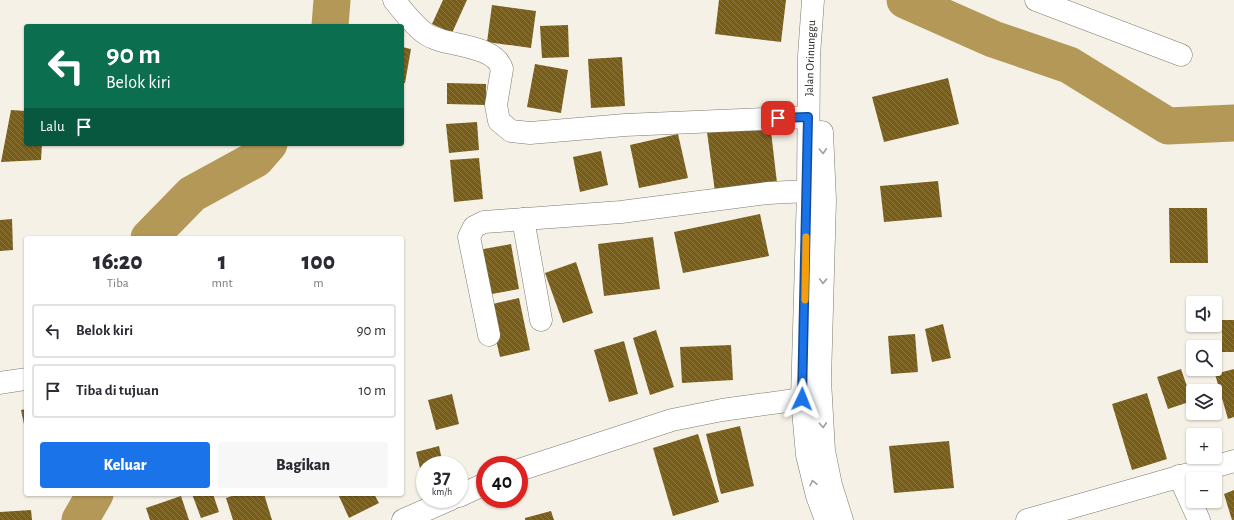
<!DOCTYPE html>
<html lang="id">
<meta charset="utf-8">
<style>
:root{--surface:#fff;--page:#f7f7f7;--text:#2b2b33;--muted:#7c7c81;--line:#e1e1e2;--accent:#1a73e8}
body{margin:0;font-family:"Alegreya Sans",sans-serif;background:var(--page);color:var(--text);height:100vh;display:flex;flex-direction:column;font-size:15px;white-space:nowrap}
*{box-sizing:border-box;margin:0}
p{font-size:13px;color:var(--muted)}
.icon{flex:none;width:22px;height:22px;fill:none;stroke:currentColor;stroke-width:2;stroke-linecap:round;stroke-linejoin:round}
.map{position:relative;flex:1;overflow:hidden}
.side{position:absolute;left:24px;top:236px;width:380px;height:260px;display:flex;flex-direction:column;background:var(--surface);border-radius:4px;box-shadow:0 1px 3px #0004}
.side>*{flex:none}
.guide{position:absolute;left:24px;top:24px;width:380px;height:122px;border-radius:4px;box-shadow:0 1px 3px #0004;background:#0b6e4f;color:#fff;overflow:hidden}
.buttons{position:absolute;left:1186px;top:296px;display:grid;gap:8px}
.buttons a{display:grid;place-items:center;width:36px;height:36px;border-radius:4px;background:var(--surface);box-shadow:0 1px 3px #0004;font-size:20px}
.speed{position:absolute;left:416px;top:456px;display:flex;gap:8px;font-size:20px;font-weight:700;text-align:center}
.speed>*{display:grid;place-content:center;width:52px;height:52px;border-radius:50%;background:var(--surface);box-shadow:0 1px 3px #0004;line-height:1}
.speed small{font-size:10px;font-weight:400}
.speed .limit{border:6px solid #d22;background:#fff;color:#111}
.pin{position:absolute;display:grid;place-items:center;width:34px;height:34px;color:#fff;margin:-17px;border-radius:8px;box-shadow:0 2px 6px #0006}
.me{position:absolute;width:44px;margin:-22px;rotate:2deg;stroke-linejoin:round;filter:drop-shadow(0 0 3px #0008)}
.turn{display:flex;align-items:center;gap:14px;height:84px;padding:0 16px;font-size:18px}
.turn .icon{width:52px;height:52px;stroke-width:2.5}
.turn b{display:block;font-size:28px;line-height:34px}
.then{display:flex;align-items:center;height:38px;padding:0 16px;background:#0003;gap:8px;font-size:15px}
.eta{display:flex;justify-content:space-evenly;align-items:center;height:68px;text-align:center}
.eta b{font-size:24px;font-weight:800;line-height:28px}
.primary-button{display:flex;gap:8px;margin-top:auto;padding:8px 16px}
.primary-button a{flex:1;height:46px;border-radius:4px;background:var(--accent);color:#fff;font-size:16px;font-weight:800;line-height:46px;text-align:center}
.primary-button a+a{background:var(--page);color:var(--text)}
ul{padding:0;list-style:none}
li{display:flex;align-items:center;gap:12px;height:54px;margin:0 8px 6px;padding:0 8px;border:2px solid var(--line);border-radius:4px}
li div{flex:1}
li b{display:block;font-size:15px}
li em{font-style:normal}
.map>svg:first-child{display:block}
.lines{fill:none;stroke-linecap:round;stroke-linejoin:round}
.river{stroke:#b49857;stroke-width:37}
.building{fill:url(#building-back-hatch)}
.minor-casing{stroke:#7e796f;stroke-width:23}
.minor{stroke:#fff;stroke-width:22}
.oneway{stroke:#9f9e9c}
.route-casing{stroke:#114b97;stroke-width:10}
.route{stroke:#1a73e8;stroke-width:7}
.slow{stroke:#f59e0b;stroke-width:7}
.labels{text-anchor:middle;stroke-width:4;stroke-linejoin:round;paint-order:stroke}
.street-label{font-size:12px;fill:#292723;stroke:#fff}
</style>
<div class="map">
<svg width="1234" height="520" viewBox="0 0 1234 520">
<defs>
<pattern id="building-back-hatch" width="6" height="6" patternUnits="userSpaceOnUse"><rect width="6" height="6" fill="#795e1a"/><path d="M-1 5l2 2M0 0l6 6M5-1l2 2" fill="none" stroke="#8a7643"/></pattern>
</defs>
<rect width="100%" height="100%" fill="#f6f1e6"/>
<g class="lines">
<!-- river -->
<g class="river">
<polyline points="905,0 993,39 1069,65 1168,126 1234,123"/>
<polyline points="330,26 332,0"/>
<polyline points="149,238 192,194 256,159 269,144"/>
<polyline points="80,520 95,494"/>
</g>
</g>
<!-- building -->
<g class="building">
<polygon points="443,0 467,0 452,33 432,24"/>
<polygon points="719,0 786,0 781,42 715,34"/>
<polygon points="492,5 536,11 531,48 487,42"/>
<polygon points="568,25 569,57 542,58 540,26"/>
<polygon points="402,47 411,49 405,83 402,83"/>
<polygon points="622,57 625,106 591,108 588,59"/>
<polygon points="535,64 568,70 561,113 527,107"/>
<polygon points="948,78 959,124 884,142 872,97"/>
<polygon points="447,83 486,84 486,105 447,104"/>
<polygon points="11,110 26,111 26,144 42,144 41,160 1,162"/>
<polygon points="477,122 479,150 449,153 446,124"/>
<polygon points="770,123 777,183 715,192 707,132"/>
<polygon points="678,134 688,178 639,188 630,145"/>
<polygon points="601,151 608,185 580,192 573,157"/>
<polygon points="479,158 483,199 454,202 450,160"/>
<polygon points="938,181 942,217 884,222 880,186"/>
<polygon points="1169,208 1207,208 1208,263 1170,263"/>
<polygon points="760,214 769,256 683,273 674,232"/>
<polygon points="12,219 13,250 0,251 0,220"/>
<polygon points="653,237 660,289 604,296 598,244"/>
<polygon points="511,244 519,289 486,295 478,250"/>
<polygon points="576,262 593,313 563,323 545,273"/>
<polygon points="519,298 530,350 500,357 488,305"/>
<rect x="1222" y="320" width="12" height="32"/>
<polygon points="943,324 951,358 932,362 925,329"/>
<polygon points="656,330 674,387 650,395 633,338"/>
<polygon points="915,334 918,372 891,374 888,336"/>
<polygon points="624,341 638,394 609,402 594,350"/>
<polygon points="731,345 733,380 682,383 680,347"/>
<polygon points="1181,369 1192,401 1168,409 1157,377"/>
<polygon points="1234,369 1234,417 1228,419 1215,374"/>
<polygon points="1147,393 1167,459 1132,470 1112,404"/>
<polygon points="452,394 459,424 436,430 428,400"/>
<polygon points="26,409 26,429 25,429 21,410"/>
<polygon points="740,426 754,486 721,494 706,434"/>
<polygon points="698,434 719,502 673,516 653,448"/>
<polygon points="949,441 954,488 894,493 889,446"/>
<polygon points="439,446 443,465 425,465 425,484 424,484 416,452"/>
<polygon points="1234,490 1234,520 1232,520 1224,494"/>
<polygon points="192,494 213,494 219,512 201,518"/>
<polygon points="238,494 264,494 272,520 233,520 226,498"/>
<polygon points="338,494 374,494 379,503 349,518"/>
<polygon points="181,496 189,520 150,520 146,508"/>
<polygon points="31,510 32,520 0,520 0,512"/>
<polygon points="551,511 554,520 525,520 525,518"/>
</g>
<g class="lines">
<!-- minor casing -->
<g class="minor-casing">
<g id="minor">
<path d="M394 0C403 11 414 26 426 34 444 47 494 43 502 69L496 105 499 121 511 131 530 133 625 125 808 117"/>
<polyline points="813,0 809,56 808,191 802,399 807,455 817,496 826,520"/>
<polyline points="1036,0 1181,55"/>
<polyline points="822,132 825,200 820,380 824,451 831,485 842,520"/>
<polyline points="523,219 541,320"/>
<polyline points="489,335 469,237 474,227 484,222 621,212 768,193 808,191"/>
<polyline points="0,383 26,379"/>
<polyline points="519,470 672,420 722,410 802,399"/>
<polyline points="1179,476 1199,520"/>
<polyline points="459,496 485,484"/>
<polyline points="403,520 451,499"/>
<polyline points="1027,520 1234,461"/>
</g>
</g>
<!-- minor -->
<use href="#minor" class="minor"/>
</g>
<!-- one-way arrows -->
<defs><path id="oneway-chevron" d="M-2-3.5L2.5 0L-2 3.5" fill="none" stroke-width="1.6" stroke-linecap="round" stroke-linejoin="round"/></defs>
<g class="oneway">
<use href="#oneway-chevron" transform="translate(823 151) rotate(87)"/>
<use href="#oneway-chevron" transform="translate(823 281) rotate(92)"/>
<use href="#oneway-chevron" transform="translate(823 425) rotate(87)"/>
<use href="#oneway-chevron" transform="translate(813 483) rotate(-103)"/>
</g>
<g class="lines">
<!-- route casing -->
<g class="route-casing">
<polyline id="route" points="778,118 808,117 802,399"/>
</g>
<!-- route -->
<use href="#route" class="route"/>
<!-- slow -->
<polyline class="slow" points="805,300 806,237"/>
</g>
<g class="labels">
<!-- street labels -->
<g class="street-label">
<text transform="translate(810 58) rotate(-88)" y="4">Jalan Orinunggu</text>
</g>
</g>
</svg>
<div class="buttons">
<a><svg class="icon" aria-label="sound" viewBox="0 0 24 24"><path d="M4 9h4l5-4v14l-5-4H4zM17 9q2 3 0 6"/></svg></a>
<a><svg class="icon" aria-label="search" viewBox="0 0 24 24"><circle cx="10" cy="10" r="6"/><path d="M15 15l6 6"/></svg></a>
<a><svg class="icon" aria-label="layers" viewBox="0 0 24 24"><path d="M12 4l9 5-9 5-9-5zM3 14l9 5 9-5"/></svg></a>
<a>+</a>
<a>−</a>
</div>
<div class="speed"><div>37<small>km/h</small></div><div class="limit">40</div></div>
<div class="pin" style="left:778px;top:118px;background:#d93025"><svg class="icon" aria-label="arrive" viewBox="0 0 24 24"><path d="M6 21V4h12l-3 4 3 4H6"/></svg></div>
<svg class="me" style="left:802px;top:399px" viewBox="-20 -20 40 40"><path d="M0-17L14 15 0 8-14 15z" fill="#1a73e8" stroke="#fff" stroke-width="4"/></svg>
<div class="guide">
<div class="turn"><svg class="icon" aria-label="left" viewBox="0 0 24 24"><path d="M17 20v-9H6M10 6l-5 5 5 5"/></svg><div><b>90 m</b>Belok kiri</div></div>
<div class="then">Lalu<svg class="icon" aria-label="arrive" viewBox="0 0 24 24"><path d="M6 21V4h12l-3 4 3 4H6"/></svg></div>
</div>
<section class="side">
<div class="eta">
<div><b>16:20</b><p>Tiba</p></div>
<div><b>1</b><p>mnt</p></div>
<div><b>100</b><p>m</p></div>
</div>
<ul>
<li><svg class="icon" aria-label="left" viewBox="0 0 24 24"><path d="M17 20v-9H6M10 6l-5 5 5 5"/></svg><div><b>Belok kiri</b></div><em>90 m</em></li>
<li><svg class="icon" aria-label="arrive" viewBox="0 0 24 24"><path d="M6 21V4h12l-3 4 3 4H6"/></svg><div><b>Tiba di tujuan</b></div><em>10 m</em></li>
</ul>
<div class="primary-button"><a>Keluar</a><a>Bagikan</a></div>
</section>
</div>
